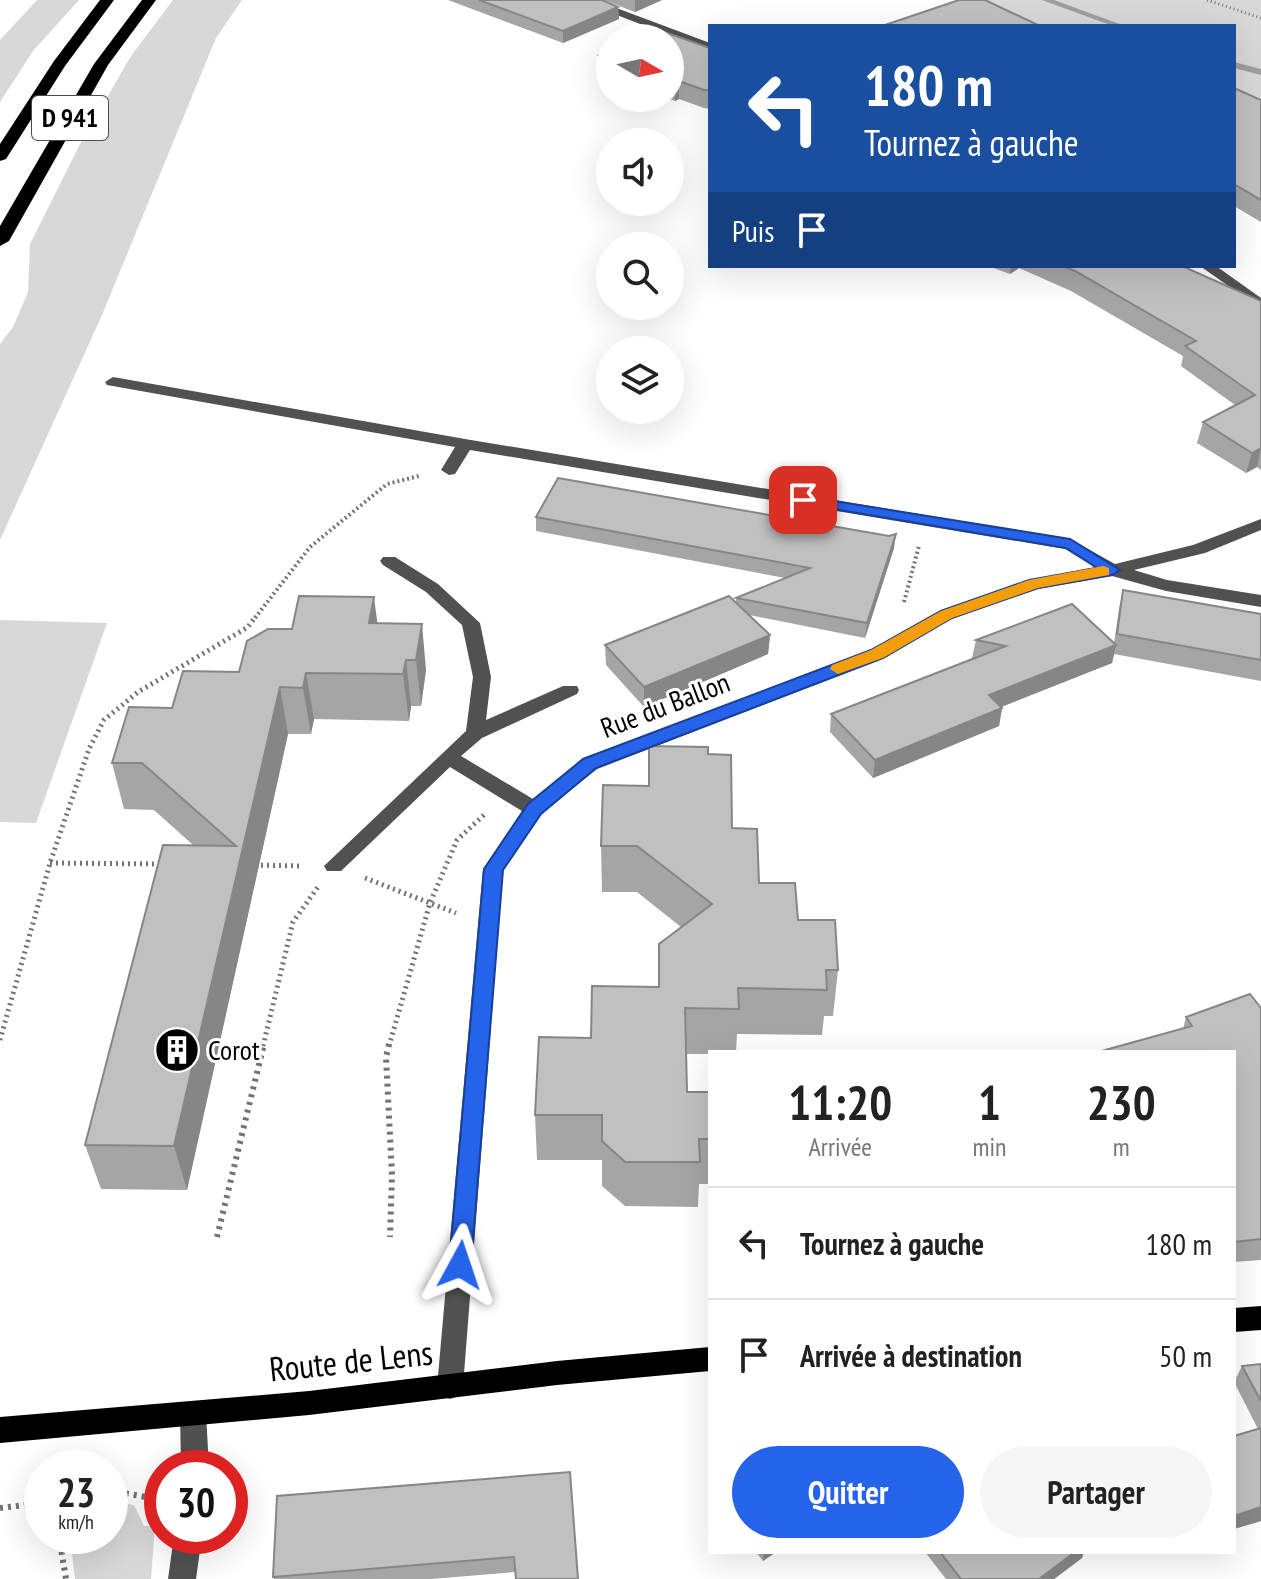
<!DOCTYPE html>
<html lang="fr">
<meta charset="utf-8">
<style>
:root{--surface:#fff;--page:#f6f6f6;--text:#222;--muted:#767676;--line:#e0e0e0;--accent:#2563eb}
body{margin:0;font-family:"PT Sans Narrow",sans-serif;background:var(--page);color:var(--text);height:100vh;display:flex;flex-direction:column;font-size:30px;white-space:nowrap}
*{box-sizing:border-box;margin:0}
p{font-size:26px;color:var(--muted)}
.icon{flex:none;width:44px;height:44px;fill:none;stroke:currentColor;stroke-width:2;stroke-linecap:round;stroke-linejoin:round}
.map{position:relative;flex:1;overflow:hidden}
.side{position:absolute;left:708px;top:1050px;width:528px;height:504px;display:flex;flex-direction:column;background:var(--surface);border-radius:0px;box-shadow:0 8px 32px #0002}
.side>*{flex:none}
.top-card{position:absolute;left:708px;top:24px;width:528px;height:244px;border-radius:0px;box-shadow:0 8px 32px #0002;background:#1a4fa0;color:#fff;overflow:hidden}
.needle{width:52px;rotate:99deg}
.controls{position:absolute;left:596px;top:24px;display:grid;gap:16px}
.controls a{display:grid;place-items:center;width:88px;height:88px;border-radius:50%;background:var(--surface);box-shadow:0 8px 32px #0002;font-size:40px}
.speed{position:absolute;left:24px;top:1450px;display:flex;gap:16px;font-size:40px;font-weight:700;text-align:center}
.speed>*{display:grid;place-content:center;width:104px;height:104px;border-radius:50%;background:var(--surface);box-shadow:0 8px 32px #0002;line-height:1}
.speed small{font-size:20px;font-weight:400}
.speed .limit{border:12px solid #d22;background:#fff;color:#111}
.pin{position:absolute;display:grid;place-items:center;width:68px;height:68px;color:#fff;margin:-34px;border-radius:16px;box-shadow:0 4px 12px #0006}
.me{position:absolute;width:88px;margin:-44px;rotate:5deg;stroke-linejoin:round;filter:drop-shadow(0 0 6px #0008)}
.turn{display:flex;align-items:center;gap:28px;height:168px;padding:0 24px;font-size:36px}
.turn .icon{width:104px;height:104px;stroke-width:2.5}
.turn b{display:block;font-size:56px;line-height:68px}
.then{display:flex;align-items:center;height:76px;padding:0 24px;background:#0003;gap:16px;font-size:30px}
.eta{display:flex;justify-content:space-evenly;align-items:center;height:136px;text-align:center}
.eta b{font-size:48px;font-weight:700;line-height:56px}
.primary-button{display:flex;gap:16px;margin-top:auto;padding:16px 24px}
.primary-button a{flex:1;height:92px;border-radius:48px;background:var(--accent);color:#fff;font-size:32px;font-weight:700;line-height:92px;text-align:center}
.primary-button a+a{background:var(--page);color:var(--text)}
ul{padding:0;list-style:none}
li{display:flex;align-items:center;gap:24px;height:112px;padding:0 24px;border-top:2px solid var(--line)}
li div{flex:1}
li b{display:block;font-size:30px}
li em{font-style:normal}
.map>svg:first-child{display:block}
.green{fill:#d8d8d8}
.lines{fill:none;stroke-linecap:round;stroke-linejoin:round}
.stream{fill:#9f9f9f;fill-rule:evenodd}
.path-far3{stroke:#737373;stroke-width:3;stroke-dasharray:1 3;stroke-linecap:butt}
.path-far2{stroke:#737373;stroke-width:4;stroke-dasharray:2 3;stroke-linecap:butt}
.path-far1{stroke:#737373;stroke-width:5;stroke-dasharray:2 4;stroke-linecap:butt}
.path{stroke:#737373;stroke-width:6;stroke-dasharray:3 5;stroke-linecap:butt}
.minor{fill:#515151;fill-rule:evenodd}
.major{fill:#000;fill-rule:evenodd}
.highway{fill:#000;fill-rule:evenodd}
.wall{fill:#a5a5a5}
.shaded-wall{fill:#868686}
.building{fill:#c0c0c0;stroke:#868686;stroke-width:2}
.route{fill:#2563eb;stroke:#184099;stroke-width:2}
.slow{fill:#f59e0b}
.labels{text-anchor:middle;stroke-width:6;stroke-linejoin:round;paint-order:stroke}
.shield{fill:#fff;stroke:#4c4c4c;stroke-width:2}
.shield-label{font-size:26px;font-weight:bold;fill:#000}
.street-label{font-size:28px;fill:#000;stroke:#fff}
.poi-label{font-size:28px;fill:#000;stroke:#fff;text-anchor:start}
.near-street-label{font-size:34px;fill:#000;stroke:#fff}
</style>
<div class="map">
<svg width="1261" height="1579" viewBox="0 0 1261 1579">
<rect width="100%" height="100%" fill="#fff"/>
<!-- green -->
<g class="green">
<polygon points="37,0 79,0 33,51 0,102 0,40"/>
<polygon points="173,0 242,0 216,38 102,315 0,540 0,344 13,327 28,292 30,244 79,146 131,56"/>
<polygon points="969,0 1261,0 1261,103 1234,93 1234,26 1043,26"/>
<polygon points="0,620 107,623 36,823 0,822"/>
<polygon points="116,1502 134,1505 144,1526 155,1526 151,1579 75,1579 70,1536 110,1536 110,1503"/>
</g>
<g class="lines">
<!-- stream -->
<g class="stream">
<polygon points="1042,0 1054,0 1125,26 1113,26"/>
<polygon points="1234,62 1261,69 1261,75 1234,68"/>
</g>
<!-- path-far3 -->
<polyline class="path-far3" points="1207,0 1261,18"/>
<!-- path-far2 -->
<g class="path-far2">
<polyline points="904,602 919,546"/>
<polyline points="255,618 310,547 387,484 419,476"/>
</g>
<!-- path-far1 -->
<g class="path-far1">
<polyline points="50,863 165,864"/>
<polyline points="255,865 301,866"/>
<polyline points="365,878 456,913"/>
<polyline points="0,1040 50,863 89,749 104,720 138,692 248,627 256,616"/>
<polyline points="263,1046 293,922 318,887"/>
<polyline points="389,1046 430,903 457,840 485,814"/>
</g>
<!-- path -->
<g class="path">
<polyline points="389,1044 386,1057 392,1175 390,1237"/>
<polyline points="217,1237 264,1044"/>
<polyline points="110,1495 124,1493 162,1500"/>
<polyline points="0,1508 42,1503"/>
<polyline points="59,1536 66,1579"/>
</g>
<!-- minor -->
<g class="minor">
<polygon points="578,0 595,0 710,43 710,51"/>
<polygon points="1200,266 1216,266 1261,298 1261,309"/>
<polygon points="113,377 465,439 1070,539 1115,564 1193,545 1261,519 1261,530 1205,553 1134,570 1167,580 1261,595 1261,607 1166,591 1112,576 1038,589 953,618 884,658 597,769 541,814 503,870 463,1387 459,1396 450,1399 441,1396 437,1387 483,869 522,811 450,767 341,871 327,871 324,866 466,731 473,677 462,625 426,592 383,565 380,561 383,557 395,557 438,584 480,623 491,677 486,720 563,686 577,686 579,690 577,694 482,738 461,756 533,799 583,759 870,650 941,610 1029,580 1095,567 1065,549 470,450 455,474 449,475 441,470 455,447 107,385 105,382"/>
<polygon points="193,1401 202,1404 206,1413 209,1468 181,1468 180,1413 184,1404"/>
<polygon points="174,1536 202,1536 196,1579 168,1579"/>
</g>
<!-- major -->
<g class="major">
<polygon points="1261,1306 1261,1330 1234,1332 1234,1308"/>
<polygon points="710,1347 710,1371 557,1385 309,1415 0,1443 0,1417 309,1391 557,1361"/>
</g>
<!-- highway -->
<g class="highway">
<polygon points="100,0 114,0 65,66 6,159 0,161 0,144 54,61"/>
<polygon points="142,0 156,0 108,65 9,241 0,246 0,226 94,64"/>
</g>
</g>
<!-- wall -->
<g class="wall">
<polygon points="448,0 602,0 618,7 619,19 563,43"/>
<polygon points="604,0 662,0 635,12"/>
<polygon points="670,38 710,48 710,109 704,108 679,99 675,101 666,98 670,98"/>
<polygon points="610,49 610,77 599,73 599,55"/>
<polygon points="1234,88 1261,100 1261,222 1234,206"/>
<polygon points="988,266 1182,266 1261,301 1261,470 1257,467 1246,473 1197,443 1203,422 1235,405 1181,366 1183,356 1071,291 1019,268 1010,274"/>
<polygon points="536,517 894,548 865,638 749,615 770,635 768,654 644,707 606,665 605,645 736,602 736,598 785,578 536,531"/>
<polygon points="1123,590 1261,614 1261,681 1114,654 1112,663 1001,707 1002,708 999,726 873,778 830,732 831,714 974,658 972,658 976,640 1114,643 1119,609"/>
<polygon points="377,623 426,670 421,706 411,706 409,721 314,719 311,734 288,734 187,1190 101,1189 85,1145 193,845 154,810 124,809 112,763 172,708 239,672"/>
<polygon points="649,746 708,754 732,828 759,883 798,920 838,970 833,1016 824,1016 822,1035 737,1034 736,1052 710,1052 710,1054 686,1054 687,1092 710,1092 710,1184 699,1184 698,1207 625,1206 602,1186 602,1160 537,1160 535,1115 591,1038 658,987 681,927 637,892 602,892 601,846 648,786"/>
<polygon points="1261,1008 1261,1260 1234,1262 1234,1052 1183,1029 1186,1017"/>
<polygon points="1261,1364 1261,1521 1234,1529 1234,1436 1258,1429 1234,1382 1242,1366"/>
<polygon points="570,1472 515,1572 431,1579 274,1579 273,1577"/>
<polygon points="756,1552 776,1552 763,1561"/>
<polygon points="925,1552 1084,1552 1082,1558 1054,1579 946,1579"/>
</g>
<!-- shaded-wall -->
<g class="shaded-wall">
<polygon points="635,0 662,0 635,12"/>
<polygon points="618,7 619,19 563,43 563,31"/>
<polygon points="679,81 679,99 675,101 675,83"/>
<polygon points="1011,266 1019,266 1019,268 1010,274"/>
<polygon points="1261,448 1257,467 1246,473 1252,453"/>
<polygon points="896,534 894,548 865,638 867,623"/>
<polygon points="374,597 380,643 369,623"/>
<polygon points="422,624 426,670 421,706 416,660"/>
<polygon points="770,635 768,654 644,707 644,687"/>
<polygon points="1116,645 1112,663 986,713 989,695"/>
<polygon points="406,660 411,706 409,721 403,674"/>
<polygon points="306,673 314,719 311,734 303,688"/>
<polygon points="280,687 288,734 187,1190 174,1146"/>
<polygon points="1002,708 999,726 873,778 875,760"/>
<polygon points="1261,1507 1261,1521 1234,1529 1234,1516"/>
<polygon points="764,1552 776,1552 763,1561"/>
<polygon points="1075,1552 1084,1552 1082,1558 1054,1579 1039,1579"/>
</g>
<!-- building -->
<g class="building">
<polygon points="479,0 602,0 618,7 563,31"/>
<polygon points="959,0 985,0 1040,26 882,26"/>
<polygon points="653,28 710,48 710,90 704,90 679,81 675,83 670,81 670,38 633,38"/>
<polygon points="610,49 610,59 599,55"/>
<polygon points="1234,88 1261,100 1261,200 1234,184"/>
<polygon points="1063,266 1182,266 1261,301 1261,448 1252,453 1203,422 1255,395 1185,346 1196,341 1075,271"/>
<polygon points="558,478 889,536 896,534 867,623 736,598 810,568 536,517"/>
<polygon points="1123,590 1261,614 1261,660 1117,634"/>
<polygon points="299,596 374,597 369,623 422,624 416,660 406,660 403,674 306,673 303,688 280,687 174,1146 85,1145 163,845 236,846 142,763 112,763 129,707 172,708 183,671 239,672 247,641 268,629 292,629"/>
<polygon points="729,596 770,635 644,687 605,645"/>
<polygon points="1072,604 1116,645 989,695 1002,708 875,760 831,714 1006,646 976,640"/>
<polygon points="649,746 708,747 708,754 731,755 732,828 757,829 759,883 795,883 798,920 835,920 838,970 826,970 827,990 738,988 739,1009 685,1008 687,1092 710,1092 710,1139 699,1139 700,1162 625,1162 602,1141 602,1115 535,1115 539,1037 591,1038 592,986 659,987 659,944 712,904 637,846 601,846 603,785 649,786"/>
<polygon points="1250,994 1261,1008 1261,1239 1234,1242 1234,1052 1098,1052 1192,1026 1186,1017"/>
<polygon points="1261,1364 1261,1401 1242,1366"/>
<polygon points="1261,1428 1261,1507 1234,1516 1234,1436"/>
<polygon points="570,1472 578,1579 516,1579 514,1557 273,1577 277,1496"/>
<polygon points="940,1552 1075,1552 1039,1579 961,1579"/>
</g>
<!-- route -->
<polygon class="route" points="803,496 1070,539 1120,570 1112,575 1038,588 952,618 883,658 596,768 541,814 503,870 471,1265 468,1272 460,1275 452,1272 449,1265 484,869 528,804 583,759 871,650 941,611 1029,580 1097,568 1066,548 798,503 798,497"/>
<!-- slow -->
<polygon class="slow" points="1103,566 1109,568 1109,575 1038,588 952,618 883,658 838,674 830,669 832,665 871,650 941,611 1029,580"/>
<!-- icons -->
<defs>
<g id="building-disc" transform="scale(2.3)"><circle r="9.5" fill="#000" stroke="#fff"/><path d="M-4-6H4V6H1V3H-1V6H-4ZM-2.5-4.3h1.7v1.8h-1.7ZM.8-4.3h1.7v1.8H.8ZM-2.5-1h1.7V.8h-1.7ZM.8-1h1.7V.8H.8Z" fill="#fff"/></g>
</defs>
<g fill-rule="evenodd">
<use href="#building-disc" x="177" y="1050"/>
</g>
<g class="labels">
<!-- shield labels -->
<rect class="shield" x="32" y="96" width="76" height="44" rx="6"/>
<g class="shield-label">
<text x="70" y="127">D 941</text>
</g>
<!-- street labels -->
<g class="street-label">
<text transform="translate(665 705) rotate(-21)" y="10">Rue du Ballon</text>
</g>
<!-- poi labels -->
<g class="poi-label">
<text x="208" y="1060">Corot</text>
</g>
<!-- near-street labels -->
<g class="near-street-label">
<text transform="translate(351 1361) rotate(-6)" y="12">Route de Lens</text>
</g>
</g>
</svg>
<div class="controls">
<a><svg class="needle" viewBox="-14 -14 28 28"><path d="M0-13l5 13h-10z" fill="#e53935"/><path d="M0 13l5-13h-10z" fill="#767676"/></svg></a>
<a><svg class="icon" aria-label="sound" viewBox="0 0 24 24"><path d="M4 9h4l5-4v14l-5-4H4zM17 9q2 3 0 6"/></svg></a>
<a><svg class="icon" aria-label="search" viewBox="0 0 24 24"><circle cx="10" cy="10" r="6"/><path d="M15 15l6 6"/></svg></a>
<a><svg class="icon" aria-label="layers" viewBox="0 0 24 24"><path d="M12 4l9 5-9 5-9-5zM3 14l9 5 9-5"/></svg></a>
</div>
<div class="speed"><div>23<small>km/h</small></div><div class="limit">30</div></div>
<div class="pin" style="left:803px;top:500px;background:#d93025"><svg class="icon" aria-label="arrive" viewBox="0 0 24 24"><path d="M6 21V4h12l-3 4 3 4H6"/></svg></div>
<svg class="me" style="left:460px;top:1265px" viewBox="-20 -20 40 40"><path d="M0-17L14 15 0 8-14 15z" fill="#2563eb" stroke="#fff" stroke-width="4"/></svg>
<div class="top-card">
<div class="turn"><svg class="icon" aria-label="left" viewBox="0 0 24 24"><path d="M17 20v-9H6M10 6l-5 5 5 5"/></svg><div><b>180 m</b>Tournez à gauche</div></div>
<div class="then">Puis<svg class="icon" aria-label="arrive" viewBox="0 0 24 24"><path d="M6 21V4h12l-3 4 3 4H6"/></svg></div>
</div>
<section class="side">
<div class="eta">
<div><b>11:20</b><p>Arrivée</p></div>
<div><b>1</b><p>min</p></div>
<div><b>230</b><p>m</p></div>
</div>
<ul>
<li><svg class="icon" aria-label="left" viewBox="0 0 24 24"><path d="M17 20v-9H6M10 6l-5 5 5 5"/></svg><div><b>Tournez à gauche</b></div><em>180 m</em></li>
<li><svg class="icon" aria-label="arrive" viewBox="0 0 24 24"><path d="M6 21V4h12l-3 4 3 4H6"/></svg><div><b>Arrivée à destination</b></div><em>50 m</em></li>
</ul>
<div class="primary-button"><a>Quitter</a><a>Partager</a></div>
</section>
</div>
